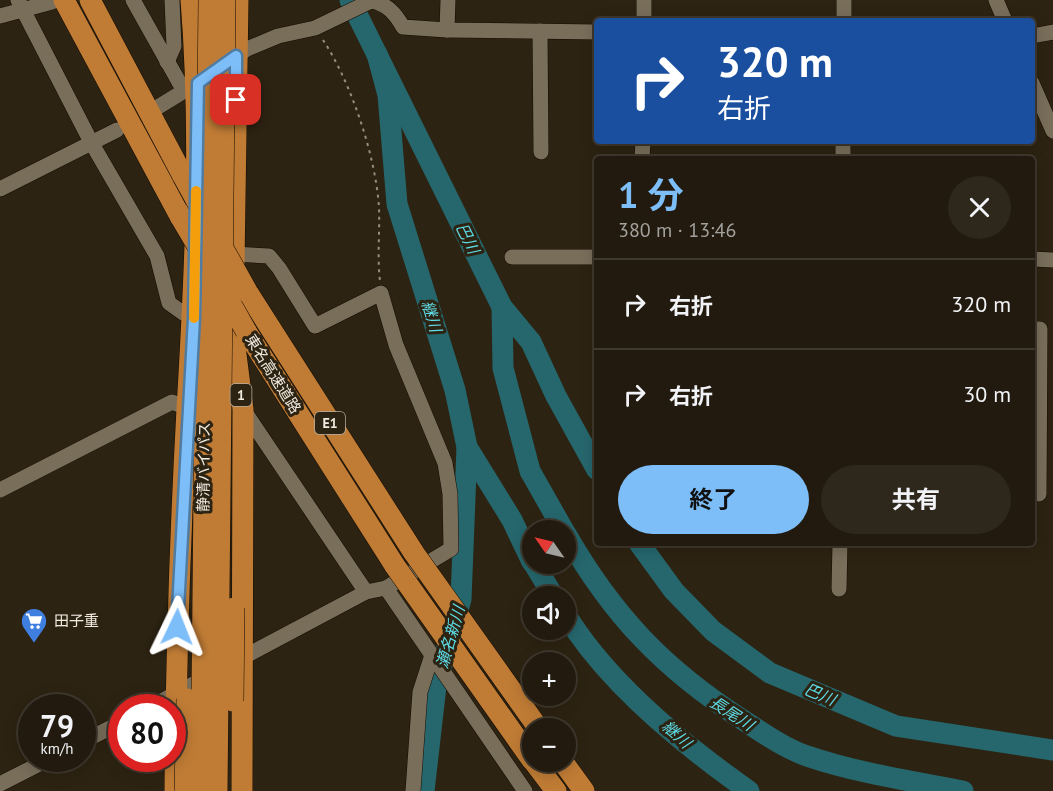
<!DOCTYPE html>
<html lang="ja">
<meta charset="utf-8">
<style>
:root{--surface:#221a0e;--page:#2e271c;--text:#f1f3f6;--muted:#a2a19e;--line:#3f382e;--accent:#7dbef9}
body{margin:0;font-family:"PT Sans","Noto Sans JP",sans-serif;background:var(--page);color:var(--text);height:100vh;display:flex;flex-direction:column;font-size:22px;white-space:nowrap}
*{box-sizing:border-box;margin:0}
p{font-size:20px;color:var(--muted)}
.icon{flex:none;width:33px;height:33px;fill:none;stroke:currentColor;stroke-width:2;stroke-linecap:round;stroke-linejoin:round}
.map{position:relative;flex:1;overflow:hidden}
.panel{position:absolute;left:594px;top:156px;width:441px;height:390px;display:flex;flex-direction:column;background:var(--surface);border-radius:6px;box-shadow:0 3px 15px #0003,0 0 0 2px var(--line)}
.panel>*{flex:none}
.hud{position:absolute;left:594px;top:18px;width:441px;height:126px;border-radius:6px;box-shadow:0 3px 15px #0003,0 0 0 2px var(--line);background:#1a4fa0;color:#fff;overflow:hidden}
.needle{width:39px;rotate:304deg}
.buttons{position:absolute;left:522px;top:520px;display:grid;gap:12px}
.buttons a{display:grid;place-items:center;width:54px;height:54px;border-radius:50%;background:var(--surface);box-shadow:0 3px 15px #0003,0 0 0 2px var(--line);font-size:30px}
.speed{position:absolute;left:18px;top:694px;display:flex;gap:12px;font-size:30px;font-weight:700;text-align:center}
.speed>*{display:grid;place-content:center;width:78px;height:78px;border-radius:50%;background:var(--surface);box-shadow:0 3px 15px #0003,0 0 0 2px var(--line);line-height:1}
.speed small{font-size:15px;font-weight:400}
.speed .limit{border:9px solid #d22;background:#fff;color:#111}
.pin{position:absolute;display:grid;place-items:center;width:51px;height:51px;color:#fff;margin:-26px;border-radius:12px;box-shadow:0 3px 9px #0006}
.me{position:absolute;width:66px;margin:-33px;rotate:2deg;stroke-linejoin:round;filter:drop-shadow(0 0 4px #0008)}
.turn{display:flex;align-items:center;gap:21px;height:126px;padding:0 24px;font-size:27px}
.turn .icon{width:78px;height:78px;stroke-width:2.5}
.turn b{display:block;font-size:42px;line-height:51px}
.round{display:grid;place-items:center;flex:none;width:63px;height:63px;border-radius:32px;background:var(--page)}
.headline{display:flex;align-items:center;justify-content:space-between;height:102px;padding:0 24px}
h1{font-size:36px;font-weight:700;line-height:45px;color:var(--accent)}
.button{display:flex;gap:12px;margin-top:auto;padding:12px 24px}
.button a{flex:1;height:69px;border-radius:36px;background:var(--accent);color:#111;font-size:24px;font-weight:700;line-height:69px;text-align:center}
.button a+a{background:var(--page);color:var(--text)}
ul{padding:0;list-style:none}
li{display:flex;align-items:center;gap:18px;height:90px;padding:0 24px;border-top:2px solid var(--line)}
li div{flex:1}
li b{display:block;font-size:22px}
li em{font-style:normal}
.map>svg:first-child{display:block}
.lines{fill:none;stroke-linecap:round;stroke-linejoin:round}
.river{stroke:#25676d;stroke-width:21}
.minor-casing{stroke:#150c01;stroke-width:16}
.highway-casing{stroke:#150c01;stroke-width:22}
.path{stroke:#978e81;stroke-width:2;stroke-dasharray:3 4.5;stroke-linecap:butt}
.minor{stroke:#796e5a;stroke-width:15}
.highway{stroke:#c07c35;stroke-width:21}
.highway-bridge-casing{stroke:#150c01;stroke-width:22;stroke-linecap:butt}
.highway-bridge{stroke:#c07c35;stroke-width:21}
.route-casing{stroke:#517ca2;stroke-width:15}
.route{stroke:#7dbef9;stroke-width:10}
.slow{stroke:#f59e0b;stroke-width:10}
.labels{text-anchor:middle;stroke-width:6;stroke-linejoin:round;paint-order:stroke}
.shield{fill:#2d2312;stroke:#b6aea2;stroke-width:1.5}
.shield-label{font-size:14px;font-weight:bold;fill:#f1eae0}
.street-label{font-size:15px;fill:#f1eae0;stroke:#2d2312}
.poi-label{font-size:15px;fill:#f1eae0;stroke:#2d2312;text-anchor:start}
.water-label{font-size:16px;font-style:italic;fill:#5ddce7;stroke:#2d2312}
</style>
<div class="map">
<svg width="1053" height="791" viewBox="0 0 1053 791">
<rect width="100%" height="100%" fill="#2d2312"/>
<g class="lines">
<!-- river -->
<g class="river">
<polyline points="350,0 502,307 531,342 556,396 597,470"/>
<polyline points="377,54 388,95 397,204 455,390 467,447 512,520 532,562"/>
<polyline points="502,307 503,368 530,471 564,531"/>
<path d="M566 534C613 616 664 669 743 720 763 733 784 748 807 756 857 773 911 781 963 791"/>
<polyline points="639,543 674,591 713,631 770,673 896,726 1053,750"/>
<polyline points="534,564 554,597"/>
<path d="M566 615C607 682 685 746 749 791"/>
<polyline points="424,791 436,686 461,599 467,447"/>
</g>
<!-- minor casing -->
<g class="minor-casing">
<g id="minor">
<polyline points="18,0 91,142 157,256 169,303 183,313 199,320"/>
<polyline points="133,0 184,91"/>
<polyline points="996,0 1005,21"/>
<polyline points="0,16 52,2"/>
<polyline points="644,21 644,0"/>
<polyline points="844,21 844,0"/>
<polyline points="447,30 448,0"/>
<polyline points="540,31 541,152"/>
<polyline points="1032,36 1053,32"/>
<path d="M232 59 247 49 278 36 315 28 371 1C387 4 395 13 403 27L447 30 597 32"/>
<polyline points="167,62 174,46 172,0"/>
<polyline points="1032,83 1053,131"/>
<polyline points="158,107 202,80"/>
<polyline points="642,159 643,141"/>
<polyline points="843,159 843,141"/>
<polyline points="0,189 117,130"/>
<polyline points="233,254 269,256 279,268 315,326 381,293 396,345 445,463 450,494 451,549 386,588"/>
<polyline points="512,257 597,257"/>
<polyline points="1032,259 1053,260"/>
<polyline points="1032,329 1040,329 1039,494"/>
<polyline points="243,409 366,592"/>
<polyline points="0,490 172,402 187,408"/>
<polyline points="839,589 840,543"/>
<polyline points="236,661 366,592 386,588 525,791"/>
<polyline points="148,708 210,675"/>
<polyline points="82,742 122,722"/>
<polyline points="0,784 49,759"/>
<polyline points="413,791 420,692 432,655"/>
</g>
</g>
<!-- highway casing -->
<g class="highway-casing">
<g id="highway">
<polyline points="64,0 181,218"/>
<polyline points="90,0 183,176"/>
<polyline points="238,0 233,331 243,409 242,791"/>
<polyline points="248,293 414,553"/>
<polyline points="246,331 395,566"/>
<polyline points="534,762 556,791"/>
<polyline points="563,762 584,791"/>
<path d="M175 791C176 664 180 536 187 409 195 273 202 136 191 0"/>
</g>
</g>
<!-- path -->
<path class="path" d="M323 40C351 82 376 157 379 208 380 232 377 256 380 281"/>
<!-- minor -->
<use href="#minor" class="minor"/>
<!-- highway -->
<use href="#highway" class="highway"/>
<!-- highway-bridge casing -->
<g class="highway-bridge-casing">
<g id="highway-bridge">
<polyline points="183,176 206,218"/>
<polyline points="181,218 206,260"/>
<polyline points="224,250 248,293"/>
<polyline points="223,290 246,331"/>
<polyline points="414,553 539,729"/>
<polyline points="395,566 532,760"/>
<polyline points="233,701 234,608"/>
<polyline points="185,791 187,699"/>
<polyline points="201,791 209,0"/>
<polyline points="217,791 225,0"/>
</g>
</g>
<!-- highway-bridge -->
<use href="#highway-bridge" class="highway-bridge"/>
</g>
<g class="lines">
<!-- route casing -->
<g class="route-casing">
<polyline id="route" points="177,627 194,318 198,83 236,56 236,100"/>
</g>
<!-- route -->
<use href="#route" class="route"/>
<!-- slow -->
<polyline class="slow" points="194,318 196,191"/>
</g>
<!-- icons -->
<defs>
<g id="supermarket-pin" transform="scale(1.35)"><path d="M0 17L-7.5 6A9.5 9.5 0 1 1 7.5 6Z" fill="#3f7fe0" stroke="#2d2312"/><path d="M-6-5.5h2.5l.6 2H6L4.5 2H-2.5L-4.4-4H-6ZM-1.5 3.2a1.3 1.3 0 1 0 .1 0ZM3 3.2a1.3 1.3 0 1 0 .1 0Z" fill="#fff"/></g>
</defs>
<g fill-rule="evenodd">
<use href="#supermarket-pin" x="34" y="621"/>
</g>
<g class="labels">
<!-- shield labels -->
<g class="shield">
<rect x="230.5" y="384" width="21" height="22" rx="4.5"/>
<rect x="315" y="412" width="30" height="22" rx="4.5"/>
</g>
<g class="shield-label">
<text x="241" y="400">1</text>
<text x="330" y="428">E1</text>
</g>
<!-- street labels -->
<g class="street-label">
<text transform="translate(273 374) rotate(58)" y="5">東名高速道路</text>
<text transform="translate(204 467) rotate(-89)" y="5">静清バイパス</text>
</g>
<!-- poi labels -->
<g class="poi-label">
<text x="54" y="626">田子重</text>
</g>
<!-- water labels -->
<g class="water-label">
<text transform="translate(468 238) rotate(64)" y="6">巴川</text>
<text transform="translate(432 316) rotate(73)" y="6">継川</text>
<text transform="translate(450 637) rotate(-74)" y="6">瀬名新川</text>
<text transform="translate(820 694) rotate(23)" y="6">巴川</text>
<text transform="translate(732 713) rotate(33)" y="6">長尾川</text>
<text transform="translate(677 734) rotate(42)" y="6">継川</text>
</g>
</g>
</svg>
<div class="buttons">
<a><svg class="needle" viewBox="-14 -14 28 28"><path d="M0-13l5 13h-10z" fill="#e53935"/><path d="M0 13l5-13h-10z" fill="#a2a19e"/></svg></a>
<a><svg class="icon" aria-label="sound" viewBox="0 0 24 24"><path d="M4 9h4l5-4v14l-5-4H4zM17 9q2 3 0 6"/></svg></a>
<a>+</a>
<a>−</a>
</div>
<div class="speed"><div>79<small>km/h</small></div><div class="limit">80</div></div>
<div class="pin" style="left:236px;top:100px;background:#d93025"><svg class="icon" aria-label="arrive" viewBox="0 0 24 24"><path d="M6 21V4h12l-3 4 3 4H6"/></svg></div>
<svg class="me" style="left:177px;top:627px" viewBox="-20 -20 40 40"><path d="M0-17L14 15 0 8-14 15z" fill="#7dbef9" stroke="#fff" stroke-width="4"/></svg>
<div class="hud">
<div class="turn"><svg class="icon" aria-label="right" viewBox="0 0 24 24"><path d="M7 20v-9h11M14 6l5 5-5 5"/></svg><div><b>320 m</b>右折</div></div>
</div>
<section class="panel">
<div class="headline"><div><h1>1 分</h1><p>380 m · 13:46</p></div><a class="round"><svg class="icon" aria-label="close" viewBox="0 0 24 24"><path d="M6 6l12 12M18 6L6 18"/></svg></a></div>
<ul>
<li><svg class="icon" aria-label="right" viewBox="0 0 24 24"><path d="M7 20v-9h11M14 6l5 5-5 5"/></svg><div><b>右折</b></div><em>320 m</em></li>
<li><svg class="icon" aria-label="right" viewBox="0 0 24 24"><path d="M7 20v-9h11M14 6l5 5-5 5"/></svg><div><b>右折</b></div><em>30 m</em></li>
</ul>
<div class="button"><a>終了</a><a>共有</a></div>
</section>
</div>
